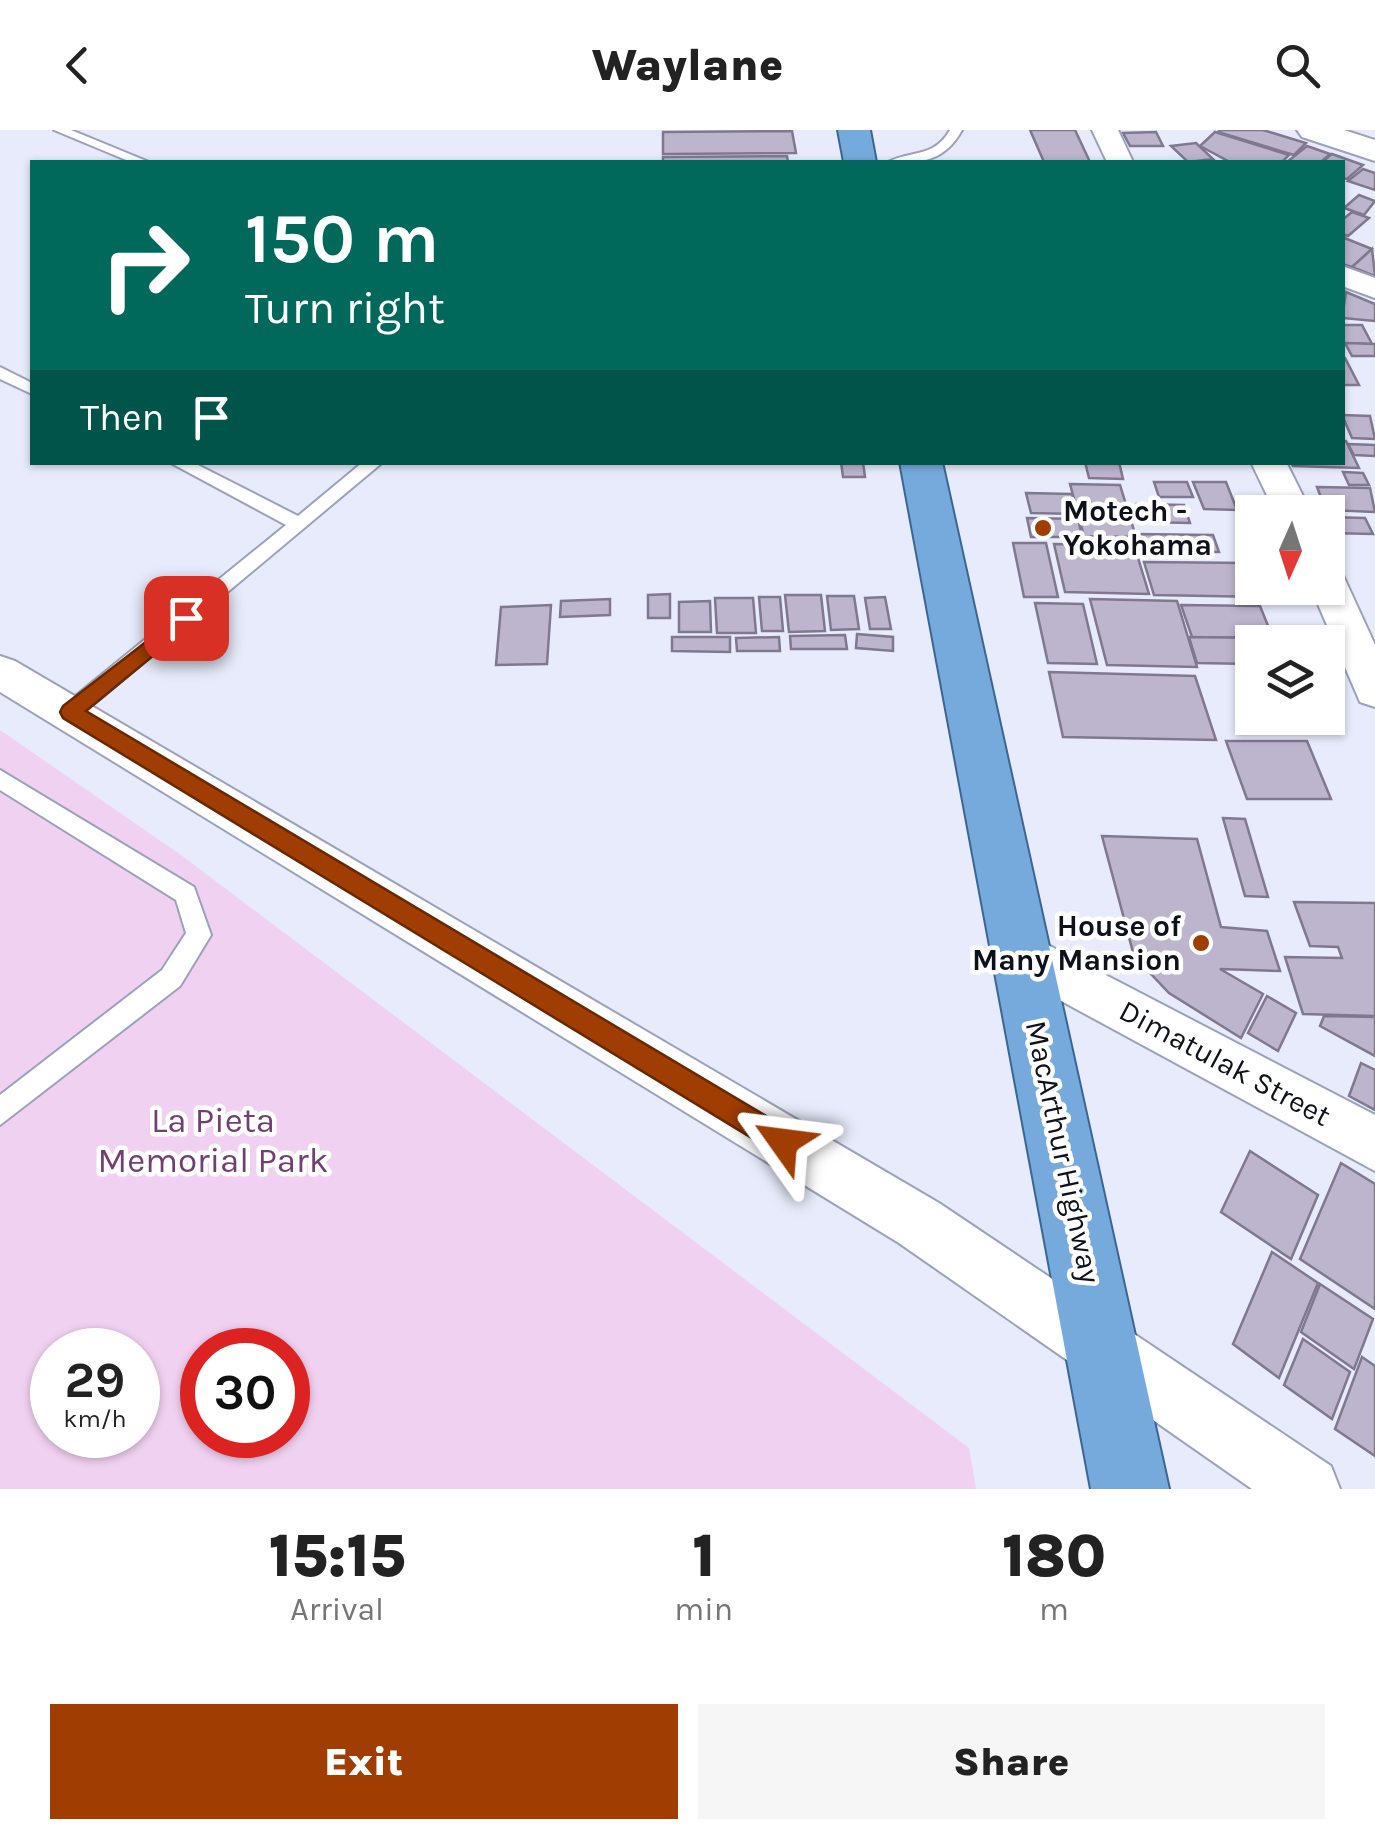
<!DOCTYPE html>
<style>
:root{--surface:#fff;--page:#f6f6f6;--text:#222;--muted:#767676;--accent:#a03d02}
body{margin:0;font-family:Karla,sans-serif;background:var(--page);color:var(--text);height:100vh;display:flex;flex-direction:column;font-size:38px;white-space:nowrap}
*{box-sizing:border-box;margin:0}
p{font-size:32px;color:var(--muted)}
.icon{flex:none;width:55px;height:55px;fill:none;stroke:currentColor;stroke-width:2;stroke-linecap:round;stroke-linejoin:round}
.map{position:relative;height:1359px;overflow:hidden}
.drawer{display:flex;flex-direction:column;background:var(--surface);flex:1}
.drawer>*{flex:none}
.guide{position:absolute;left:30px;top:30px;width:1315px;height:305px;border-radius:0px;box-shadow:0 2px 8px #0004;background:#00695c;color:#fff;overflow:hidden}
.needle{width:65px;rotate:183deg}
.controls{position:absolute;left:1235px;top:365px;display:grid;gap:20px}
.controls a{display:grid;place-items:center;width:110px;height:110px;border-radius:0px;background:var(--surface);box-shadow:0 2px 8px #0004;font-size:50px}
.speed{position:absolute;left:30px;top:1198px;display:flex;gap:20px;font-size:50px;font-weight:700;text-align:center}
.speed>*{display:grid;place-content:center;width:130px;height:130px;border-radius:50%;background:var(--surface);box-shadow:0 2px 8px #0004;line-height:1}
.speed small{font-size:25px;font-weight:400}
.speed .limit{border:15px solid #d22;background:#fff;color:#111}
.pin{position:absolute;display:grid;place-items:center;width:85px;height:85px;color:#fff;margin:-42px;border-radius:20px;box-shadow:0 5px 15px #0006}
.me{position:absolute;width:110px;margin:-55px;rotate:301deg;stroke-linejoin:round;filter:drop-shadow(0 0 8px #0008)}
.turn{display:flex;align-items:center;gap:35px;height:210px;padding:0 50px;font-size:45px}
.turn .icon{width:130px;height:130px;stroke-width:2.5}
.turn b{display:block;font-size:70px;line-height:85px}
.then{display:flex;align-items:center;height:95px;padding:0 50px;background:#0003;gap:20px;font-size:38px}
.eta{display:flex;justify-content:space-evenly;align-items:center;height:170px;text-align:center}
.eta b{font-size:60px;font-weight:800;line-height:70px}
.primary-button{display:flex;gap:20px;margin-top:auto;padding:20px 50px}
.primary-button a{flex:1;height:115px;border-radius:0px;background:var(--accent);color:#fff;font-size:40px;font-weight:800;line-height:115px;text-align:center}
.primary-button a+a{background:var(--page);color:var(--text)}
header{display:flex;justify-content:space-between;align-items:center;height:130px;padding:0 50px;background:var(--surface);font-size:45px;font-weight:800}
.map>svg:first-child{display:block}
.green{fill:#f1d1f1;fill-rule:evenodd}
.building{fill:#bdb5ce;stroke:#80788f;stroke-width:2.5}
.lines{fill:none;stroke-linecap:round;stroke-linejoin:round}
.service-casing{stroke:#9ba1b9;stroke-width:4}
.minor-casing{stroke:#9ba1b9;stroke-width:4}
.tertiary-casing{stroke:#9ba1b9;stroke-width:4}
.trunk-casing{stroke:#3b6693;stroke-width:4}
.service{fill:#fff;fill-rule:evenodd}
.minor{fill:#fff;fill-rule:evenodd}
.tertiary{fill:#fff;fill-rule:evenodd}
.trunk{fill:#76aadc;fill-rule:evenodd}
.route{fill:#a03d02;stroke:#682801;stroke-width:2.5}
.poi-dot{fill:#a03d02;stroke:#fff;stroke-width:4}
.labels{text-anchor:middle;stroke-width:9;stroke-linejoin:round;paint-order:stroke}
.poi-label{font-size:30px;font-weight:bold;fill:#0f111a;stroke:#fff;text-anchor:start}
.street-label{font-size:30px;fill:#0f111a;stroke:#fff}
.near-park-label{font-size:35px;fill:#714072;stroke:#fff}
</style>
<header><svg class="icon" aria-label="back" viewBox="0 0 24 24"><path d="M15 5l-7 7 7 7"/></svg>Waylane<svg class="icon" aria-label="search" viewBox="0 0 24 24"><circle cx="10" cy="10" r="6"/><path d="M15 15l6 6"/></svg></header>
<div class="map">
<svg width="1375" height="1359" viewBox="0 0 1375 1359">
<rect width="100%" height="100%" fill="#e7ebfb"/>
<!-- green -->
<path class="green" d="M0 600 181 725 969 1318 976 1359H0ZM52 1220H138V1305H52ZM202 1220H288V1305H202Z"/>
<!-- building -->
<g class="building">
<polygon points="1030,0 1075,0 1090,32 1044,32"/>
<polygon points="1220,0 1263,0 1306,13 1294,25 1218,2"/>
<polygon points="792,1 796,23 663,24 663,2"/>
<polygon points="1156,2 1163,16 1130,16 1123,3"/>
<polygon points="1215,2 1289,25 1282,32 1230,32 1200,16"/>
<polygon points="1196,13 1213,29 1188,32 1171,16"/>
<polygon points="1307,16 1330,24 1321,32 1287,32"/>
<polygon points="1332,24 1363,35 1347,49 1342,48 1342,32 1322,32"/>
<polygon points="787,26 788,32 663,32 663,27"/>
<polygon points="1363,39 1375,43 1375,60 1348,51"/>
<polygon points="1359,65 1375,71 1364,85 1344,78"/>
<polygon points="1352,82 1369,88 1348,106 1342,104 1342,90"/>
<polygon points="1342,107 1372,119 1352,137 1342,134"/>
<polygon points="1372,119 1375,146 1352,137"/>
<polygon points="1346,162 1375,174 1375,191 1342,188"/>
<polygon points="1342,195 1362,195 1372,214 1342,213"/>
<polygon points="1345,213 1375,214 1375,226 1352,226"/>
<polygon points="1342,228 1345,228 1359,255 1342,255"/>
<polygon points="1342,285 1370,286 1375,309 1352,308"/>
<polygon points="1342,311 1346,311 1359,338 1293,336 1291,332 1342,332"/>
<polygon points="1348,314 1375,315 1375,326 1354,325"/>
<polygon points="841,332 863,332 865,347 843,347"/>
<polygon points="1085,332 1119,332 1123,349 1089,348"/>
<polygon points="1343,342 1363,343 1369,355 1349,355"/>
<polygon points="1154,352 1187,352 1193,367 1159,367"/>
<polygon points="1193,352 1226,352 1237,380 1204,379"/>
<polygon points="1070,354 1120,355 1136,407 1084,406"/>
<polygon points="1317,357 1370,358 1375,382 1329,380 1332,386 1309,382 1303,369 1322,370"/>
<polygon points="1026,363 1072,364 1077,384 1031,383"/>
<polygon points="1137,374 1184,375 1190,393 1142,392"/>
<polygon points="1328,387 1365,388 1373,404 1328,403"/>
<polygon points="1027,388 1078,389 1082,407 1031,407"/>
<polygon points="1136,404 1213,405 1219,422 1141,421"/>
<polygon points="1013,413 1046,413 1058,467 1024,467"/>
<polygon points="1054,414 1134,415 1149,464 1065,462"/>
<polygon points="1144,432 1248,433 1252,458 1258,458 1262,467 1154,465"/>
<polygon points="670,464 670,488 648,488 648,465"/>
<polygon points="785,465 821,465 825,501 789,502"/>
<polygon points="827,466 854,466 859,499 831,500"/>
<polygon points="759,467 780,467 783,501 762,501"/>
<polygon points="885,467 891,499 870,499 865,468"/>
<polygon points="715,468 753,468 756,503 717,503"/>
<polygon points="610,469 610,485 560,487 561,471"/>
<polygon points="1090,469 1177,471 1197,537 1107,535"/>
<polygon points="710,471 711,502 679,502 679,472"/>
<polygon points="1035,473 1083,474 1097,534 1048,533"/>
<polygon points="551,475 547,534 496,535 501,477"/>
<polygon points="1181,475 1260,476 1273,508 1192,507"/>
<polygon points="857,504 893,507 893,521 856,518"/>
<polygon points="845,505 847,519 791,519 790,506"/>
<polygon points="672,507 730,507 730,522 672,521"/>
<polygon points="779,507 780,521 737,521 736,508"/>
<polygon points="1189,507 1262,508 1263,512 1252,512 1252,534 1197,533"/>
<polygon points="1049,542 1195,546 1216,610 1063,607"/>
<polygon points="1226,611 1307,611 1331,669 1247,669"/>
<polygon points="1223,688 1245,689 1268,767 1245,766"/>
<polygon points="1102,706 1197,709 1221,797 1267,801 1280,841 1220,839 1263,864 1241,908 1169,863 1134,826"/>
<polygon points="1294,772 1375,773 1375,886 1303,884 1285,827 1342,828 1338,817 1310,816"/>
<polygon points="1267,866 1296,883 1278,921 1248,903"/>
<polygon points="1324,886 1375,887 1375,926 1320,896"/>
<polygon points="1361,933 1375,940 1375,980 1349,966"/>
<polygon points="1250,1021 1318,1065 1291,1129 1221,1082"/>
<polygon points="1341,1033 1375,1054 1375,1179 1300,1129"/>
<polygon points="1272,1122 1318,1153 1279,1248 1233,1214"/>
<polygon points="1320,1154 1373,1189 1354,1239 1301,1202"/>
<polygon points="1303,1209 1350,1242 1332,1289 1284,1255"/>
<polygon points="1362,1227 1375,1236 1375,1326 1335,1299"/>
</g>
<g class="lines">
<!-- service casing -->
<g class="service-casing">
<g id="service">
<polygon points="54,0 71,0 149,32 131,32"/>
<path d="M950 0H962C945 31 921 34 888 32 912 20 934 28 950 0Z"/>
<polygon points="0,237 32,253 32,264 0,249"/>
<polygon points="169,332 192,332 298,386 363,332 383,332 77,588 63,588 59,582 63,576 286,395"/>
<polygon points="0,640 194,757 211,805 180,856 0,995 0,965 162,840 186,803 176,770 0,660"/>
</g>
</g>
<!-- minor casing -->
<g class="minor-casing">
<g id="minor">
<polygon points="1092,0 1118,0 1133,32 1107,32"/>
<polygon points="1342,136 1375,148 1375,168 1342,156"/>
<polygon points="1251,332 1286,332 1311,382 1275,382"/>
<polygon points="1328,439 1342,443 1375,515 1375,577 1360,572 1311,458 1328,458"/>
<polygon points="0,526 15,531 939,1073 1331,1336 1340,1359 1252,1359 899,1113 0,562"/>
<polygon points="1023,802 1375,985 1375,1041 1006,841 998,825 1006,809"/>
</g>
</g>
<!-- tertiary casing -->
<g class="tertiary-casing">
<polygon id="tertiary" points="1297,0 1344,0 1375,10 1375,31 1302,7"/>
</g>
<!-- trunk casing -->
<g class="trunk-casing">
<g id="trunk">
<polygon points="838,0 870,0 876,32 844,32"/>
<polygon points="900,332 942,332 1169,1359 1091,1359"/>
</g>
</g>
<!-- service -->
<use href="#service" class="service"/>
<!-- minor -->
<use href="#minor" class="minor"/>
<!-- tertiary -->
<use href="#tertiary" class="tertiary"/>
<!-- trunk -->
<use href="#trunk" class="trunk"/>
</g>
<!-- route -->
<polygon class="route" points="186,481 193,483 193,493 86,581 793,1002 797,1012 793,1021 783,1025 773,1021 63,588 60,582 63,576"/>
<!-- markers -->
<g class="poi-dot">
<circle cx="1043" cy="398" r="10"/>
<circle cx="1201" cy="813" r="10"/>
</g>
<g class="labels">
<!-- poi labels -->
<g class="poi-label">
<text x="1063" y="391">Motech -<tspan x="1063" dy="34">Yokohama</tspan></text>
<text x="1181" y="806" text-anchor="end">House of<tspan x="1181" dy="34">Many Mansion</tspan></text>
</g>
<!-- street labels -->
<g class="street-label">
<text transform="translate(1225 933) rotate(28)" y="10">Dimatulak Street</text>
<text transform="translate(1063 1022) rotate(78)" y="10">MacArthur Highway</text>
</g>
<!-- near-park labels -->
<g class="near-park-label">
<text x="213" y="1002">La Pieta<tspan x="213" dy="40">Memorial Park</tspan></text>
</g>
</g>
</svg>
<div class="controls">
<a><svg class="needle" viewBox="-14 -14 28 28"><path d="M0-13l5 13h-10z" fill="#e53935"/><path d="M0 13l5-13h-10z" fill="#767676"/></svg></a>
<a><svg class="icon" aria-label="layers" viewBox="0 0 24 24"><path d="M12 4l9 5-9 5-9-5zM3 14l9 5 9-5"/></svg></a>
</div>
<div class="speed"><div>29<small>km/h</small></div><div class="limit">30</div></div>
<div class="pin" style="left:186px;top:488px;background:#d93025"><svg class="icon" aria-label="arrive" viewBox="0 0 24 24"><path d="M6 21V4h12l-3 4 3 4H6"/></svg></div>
<svg class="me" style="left:783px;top:1012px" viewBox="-20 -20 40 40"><path d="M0-17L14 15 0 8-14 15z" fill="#a03d02" stroke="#fff" stroke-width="4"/></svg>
<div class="guide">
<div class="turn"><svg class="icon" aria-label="right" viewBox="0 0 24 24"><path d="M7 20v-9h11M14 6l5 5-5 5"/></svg><div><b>150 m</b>Turn right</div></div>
<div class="then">Then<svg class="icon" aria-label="arrive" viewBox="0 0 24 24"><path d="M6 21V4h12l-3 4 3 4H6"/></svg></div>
</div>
</div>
<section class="drawer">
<div class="eta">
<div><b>15:15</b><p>Arrival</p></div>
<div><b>1</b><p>min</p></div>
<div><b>180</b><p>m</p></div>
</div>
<div class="primary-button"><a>Exit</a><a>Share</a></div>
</section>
